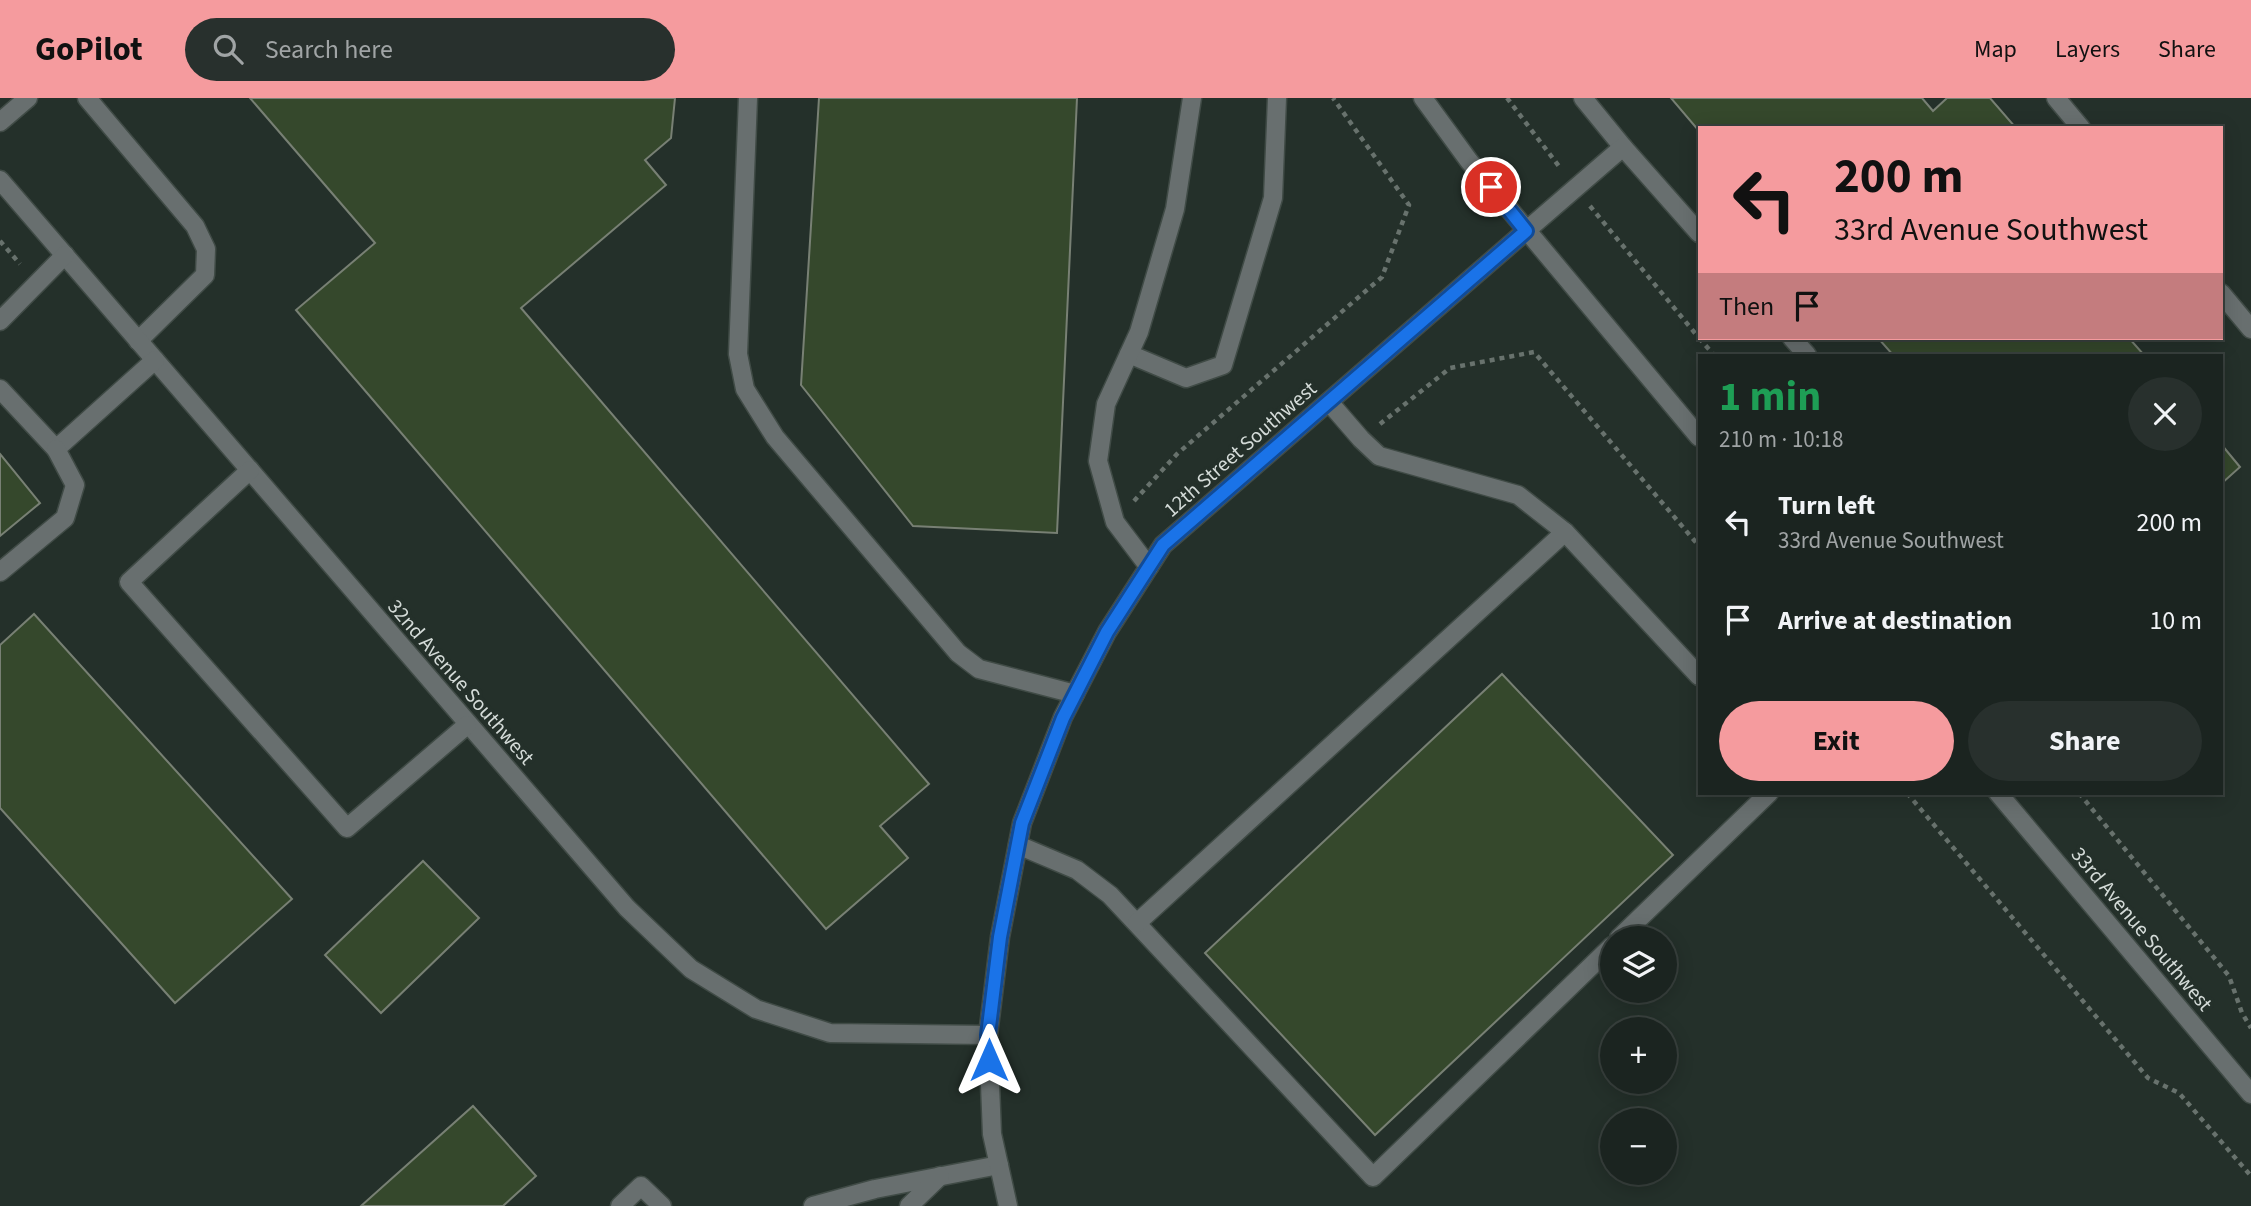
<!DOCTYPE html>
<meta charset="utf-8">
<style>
:root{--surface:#1b2420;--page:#28302d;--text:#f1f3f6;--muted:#a0a4a5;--line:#39413e;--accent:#f59b9e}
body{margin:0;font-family:"Source Sans 3",sans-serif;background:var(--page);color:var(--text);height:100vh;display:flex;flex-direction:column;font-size:26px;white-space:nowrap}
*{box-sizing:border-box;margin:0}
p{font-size:23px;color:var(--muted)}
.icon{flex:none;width:38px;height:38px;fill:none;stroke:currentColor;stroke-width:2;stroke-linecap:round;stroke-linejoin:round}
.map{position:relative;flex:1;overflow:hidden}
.sheet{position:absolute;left:1698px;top:256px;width:525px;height:441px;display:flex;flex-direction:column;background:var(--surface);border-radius:0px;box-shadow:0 4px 18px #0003,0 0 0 2px var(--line)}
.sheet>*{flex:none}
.guide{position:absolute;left:1698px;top:28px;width:525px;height:214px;border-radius:0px;box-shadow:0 4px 18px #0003,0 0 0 2px var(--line);background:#f59b9e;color:#111;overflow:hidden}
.tools{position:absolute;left:1600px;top:828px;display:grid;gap:14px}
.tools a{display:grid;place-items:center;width:77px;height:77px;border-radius:50%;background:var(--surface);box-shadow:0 4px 18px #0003,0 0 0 2px var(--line);font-size:35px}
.pin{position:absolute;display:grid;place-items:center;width:60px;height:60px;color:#fff;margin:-30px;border:4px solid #fff;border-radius:50%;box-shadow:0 2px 7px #0007}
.me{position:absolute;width:77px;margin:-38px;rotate:0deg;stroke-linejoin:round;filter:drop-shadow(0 0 5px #0008)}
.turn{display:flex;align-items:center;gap:24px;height:147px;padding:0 21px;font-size:32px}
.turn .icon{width:91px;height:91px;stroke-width:2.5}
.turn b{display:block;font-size:49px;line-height:60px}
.then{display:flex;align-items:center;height:66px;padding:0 21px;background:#0003;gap:14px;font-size:26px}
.round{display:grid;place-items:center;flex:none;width:74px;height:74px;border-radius:37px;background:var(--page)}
.head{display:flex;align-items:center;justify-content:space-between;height:119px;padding:0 21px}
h1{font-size:42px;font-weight:700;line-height:52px;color:#1e9e55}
.action{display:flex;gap:14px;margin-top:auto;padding:14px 21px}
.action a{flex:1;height:80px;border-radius:42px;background:var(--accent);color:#111;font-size:28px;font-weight:700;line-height:80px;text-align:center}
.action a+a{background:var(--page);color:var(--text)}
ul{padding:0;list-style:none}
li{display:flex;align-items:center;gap:21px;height:98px;padding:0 21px}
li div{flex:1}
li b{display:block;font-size:26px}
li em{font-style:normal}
header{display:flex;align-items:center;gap:42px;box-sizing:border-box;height:98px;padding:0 35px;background:var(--accent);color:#111}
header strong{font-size:33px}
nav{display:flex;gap:38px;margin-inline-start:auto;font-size:24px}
.search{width:490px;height:63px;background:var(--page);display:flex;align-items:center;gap:18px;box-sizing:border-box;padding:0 24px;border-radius:38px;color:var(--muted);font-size:26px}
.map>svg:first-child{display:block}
.building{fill:#35482c;stroke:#788074;stroke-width:2}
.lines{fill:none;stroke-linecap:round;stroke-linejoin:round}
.minor-casing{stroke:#404b46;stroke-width:21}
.path{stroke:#68726d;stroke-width:4.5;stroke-dasharray:5 5;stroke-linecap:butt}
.minor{stroke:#686f6f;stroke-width:18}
.route-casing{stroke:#114b97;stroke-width:18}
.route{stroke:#1a73e8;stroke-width:12}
.labels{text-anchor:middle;stroke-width:7;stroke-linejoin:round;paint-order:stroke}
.street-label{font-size:21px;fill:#d4dbd8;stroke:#24302a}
</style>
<header>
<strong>GoPilot</strong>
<div class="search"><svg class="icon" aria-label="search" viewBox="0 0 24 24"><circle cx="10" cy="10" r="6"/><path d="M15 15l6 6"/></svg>Search here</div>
<nav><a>Map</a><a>Layers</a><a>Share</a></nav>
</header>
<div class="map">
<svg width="2251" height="1108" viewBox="0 0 2251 1108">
<rect width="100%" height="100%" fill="#24302a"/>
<!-- building -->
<g class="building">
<polygon points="250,0 675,0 671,40 645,62 666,87 521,210 929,686 880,728 908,760 826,831 296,212 375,145"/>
<polygon points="819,0 1077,0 1057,435 913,428 801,287"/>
<polygon points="1671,0 1922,0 1933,13 1947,0 1990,0 2016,30 1699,30 1699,33"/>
<polygon points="1878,240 2129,240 2144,257 1893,257"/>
<polygon points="2221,346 2240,369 2221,386"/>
<polygon points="0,356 40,405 0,438"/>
<polygon points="34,516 292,801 175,905 0,710 0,547"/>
<polygon points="1502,576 1673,757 1375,1037 1205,855"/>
<polygon points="423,763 479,820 381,915 325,857"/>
<polygon points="473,1008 536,1078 503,1108 361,1108"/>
</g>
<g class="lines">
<!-- minor casing -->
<g class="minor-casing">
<g id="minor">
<polyline points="87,0 195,128 206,151 205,177 138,243"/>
<polyline points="748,0 738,256 745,291 775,339 958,555 979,571 1075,596"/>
<polyline points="1423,0 1469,63 1699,339"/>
<polyline points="1583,0 1623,49"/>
<polyline points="2056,0 2081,30"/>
<polyline points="0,24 28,0"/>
<polyline points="0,82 627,810 691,871 756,911 830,935 988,937"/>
<polyline points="2221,195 2251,231"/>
<polyline points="0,223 65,157"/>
<polyline points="1792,240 1807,257"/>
<polyline points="1129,256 1186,280 1223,267 1273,100 1277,0"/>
<polyline points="0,291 56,351 155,262"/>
<polyline points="250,372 129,484 347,730 467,627"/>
<polyline points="1565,434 1699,578"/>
<polyline points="1149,469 1115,424 1098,363 1106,306 1139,234 1175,111 1192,0"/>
<polyline points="0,474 65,420 75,387 56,351"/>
<polyline points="1998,695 2251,996"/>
<polyline points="1018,747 1077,772 1110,797 1373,1079 1612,848"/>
<polyline points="1137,825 1565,434 1518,397 1379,358 1361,341 1329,304"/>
<polyline points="1619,840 1769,695"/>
<polyline points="620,1108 641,1088 662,1108"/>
<polyline points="813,1108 875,1091 999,1067"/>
<polyline points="909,1108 940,1078"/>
<polyline points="1008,1108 992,1036 988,937 1000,839 1022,725 1063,619 1107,534 1163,447 1623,49 1699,135"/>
</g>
</g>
<!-- path -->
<g class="path">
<polyline points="1507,0 1561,71"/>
<polyline points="1590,108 1699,240"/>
<polyline points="0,143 20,166"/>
<polyline points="1699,240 1714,257"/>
<polyline points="1380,326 1450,270 1534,254 1699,448"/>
<polyline points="1134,403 1177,356 1382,179 1409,107 1333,0"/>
<polyline points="1907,695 2148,980 2179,995 2251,1078"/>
<polyline points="2079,695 2229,878 2242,915 2251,930"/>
</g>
<!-- minor -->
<use href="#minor" class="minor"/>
</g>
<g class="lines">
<!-- route casing -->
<g class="route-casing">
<polyline id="route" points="989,962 988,937 1000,839 1022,725 1063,620 1107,534 1163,447 1526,133 1491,89"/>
</g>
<!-- route -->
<use href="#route" class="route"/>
</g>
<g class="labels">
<!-- street labels -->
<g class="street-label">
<text transform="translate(1240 351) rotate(-41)" y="7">12th Street Southwest</text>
<text transform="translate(461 584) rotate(49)" y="7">32nd Avenue Southwest</text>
<text transform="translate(2142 831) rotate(50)" y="7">33rd Avenue Southwest</text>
</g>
</g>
</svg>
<div class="tools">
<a><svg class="icon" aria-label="layers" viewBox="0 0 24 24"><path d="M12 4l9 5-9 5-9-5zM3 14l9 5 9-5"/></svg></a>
<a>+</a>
<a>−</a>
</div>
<div class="pin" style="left:1491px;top:89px;background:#d93025"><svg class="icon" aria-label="arrive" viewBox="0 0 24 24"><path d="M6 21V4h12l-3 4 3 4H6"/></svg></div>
<svg class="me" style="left:989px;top:962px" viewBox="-20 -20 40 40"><path d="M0-17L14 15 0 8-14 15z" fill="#1a73e8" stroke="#fff" stroke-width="4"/></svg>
<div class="guide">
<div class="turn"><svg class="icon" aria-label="left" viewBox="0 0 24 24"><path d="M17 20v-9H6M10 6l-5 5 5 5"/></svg><div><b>200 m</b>33rd Avenue Southwest</div></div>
<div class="then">Then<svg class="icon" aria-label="arrive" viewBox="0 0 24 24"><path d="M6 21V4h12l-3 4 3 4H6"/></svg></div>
</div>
<section class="sheet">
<div class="head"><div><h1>1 min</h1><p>210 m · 10:18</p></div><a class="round"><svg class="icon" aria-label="close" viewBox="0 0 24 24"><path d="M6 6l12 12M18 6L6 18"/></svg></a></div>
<ul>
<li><svg class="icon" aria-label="left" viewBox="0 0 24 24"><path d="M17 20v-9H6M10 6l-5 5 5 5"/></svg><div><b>Turn left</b><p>33rd Avenue Southwest</p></div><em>200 m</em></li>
<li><svg class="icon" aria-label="arrive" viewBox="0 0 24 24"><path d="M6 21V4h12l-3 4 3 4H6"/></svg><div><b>Arrive at destination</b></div><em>10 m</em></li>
</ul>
<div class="action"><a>Exit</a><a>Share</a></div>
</section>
</div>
